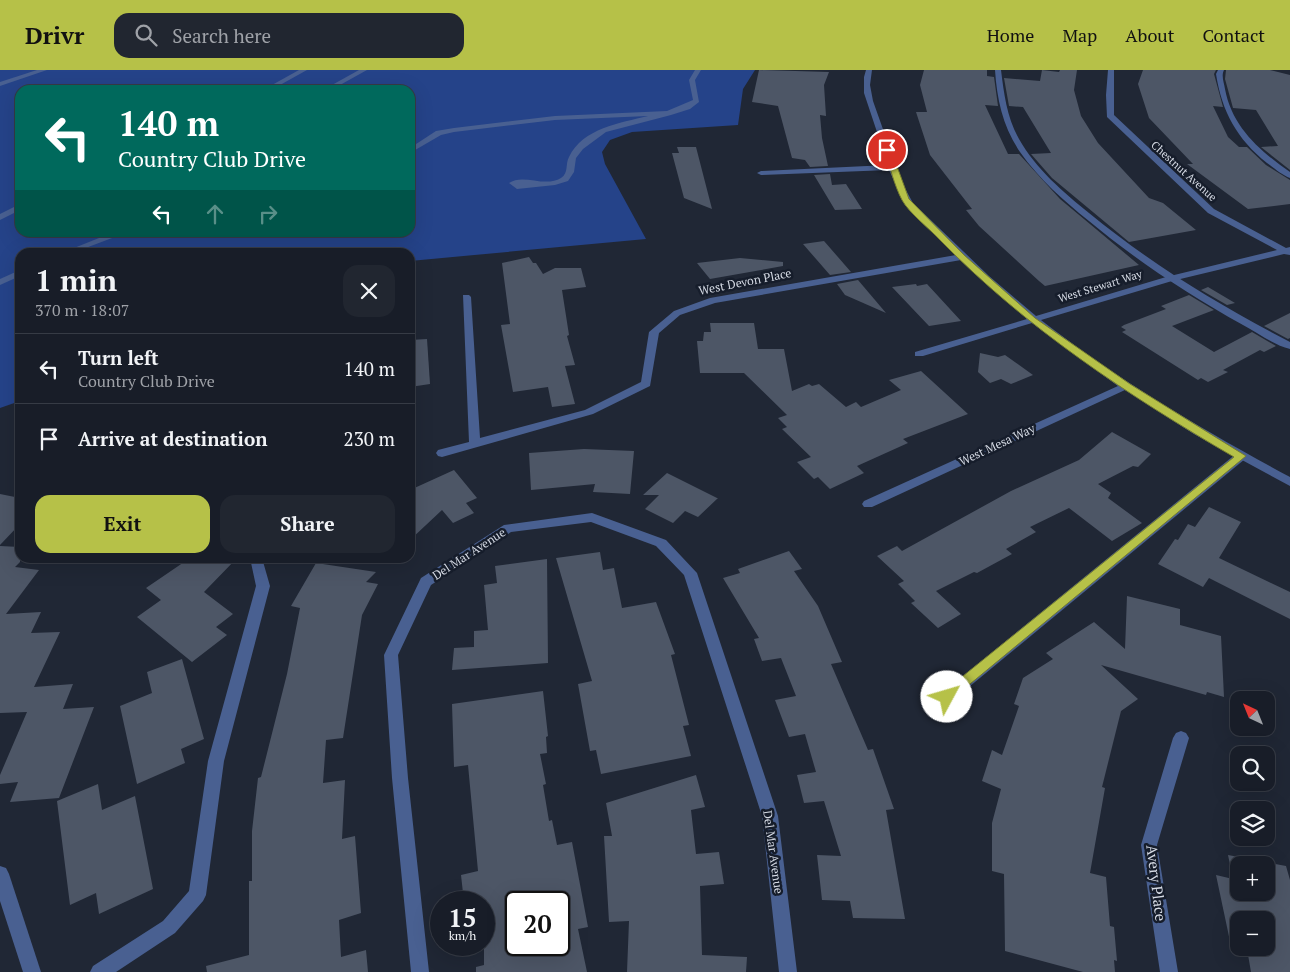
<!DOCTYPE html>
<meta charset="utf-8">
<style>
:root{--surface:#181d28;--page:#212630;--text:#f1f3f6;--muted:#9fa2a8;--line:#363b45;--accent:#b6c148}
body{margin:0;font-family:"PT Serif",serif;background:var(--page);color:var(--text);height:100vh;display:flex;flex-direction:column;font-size:19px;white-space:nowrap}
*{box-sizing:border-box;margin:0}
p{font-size:16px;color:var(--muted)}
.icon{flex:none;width:28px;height:28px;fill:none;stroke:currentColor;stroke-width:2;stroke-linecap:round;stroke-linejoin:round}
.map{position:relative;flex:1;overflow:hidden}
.sheet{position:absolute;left:15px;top:178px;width:400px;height:315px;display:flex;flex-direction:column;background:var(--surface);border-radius:15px;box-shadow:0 5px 20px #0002,0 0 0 1px var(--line)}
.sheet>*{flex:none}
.top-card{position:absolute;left:15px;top:15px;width:400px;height:152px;border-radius:15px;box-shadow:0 5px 20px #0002,0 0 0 1px var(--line);background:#00695c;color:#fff;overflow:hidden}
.needle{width:32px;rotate:317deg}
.buttons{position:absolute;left:1230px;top:621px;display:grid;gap:10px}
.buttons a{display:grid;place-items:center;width:45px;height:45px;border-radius:10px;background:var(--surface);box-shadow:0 5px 20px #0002,0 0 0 1px var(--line);font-size:25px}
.speed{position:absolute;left:430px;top:821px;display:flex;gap:10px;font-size:25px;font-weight:700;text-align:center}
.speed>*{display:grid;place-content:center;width:65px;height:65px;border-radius:50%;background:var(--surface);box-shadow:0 5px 20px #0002,0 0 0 1px var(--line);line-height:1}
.speed small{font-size:12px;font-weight:400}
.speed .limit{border:2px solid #111;border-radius:8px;background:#fff;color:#111}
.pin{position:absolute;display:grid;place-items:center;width:42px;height:42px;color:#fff;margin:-21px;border:2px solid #fff;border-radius:50%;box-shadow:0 1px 5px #0007}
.me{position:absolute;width:55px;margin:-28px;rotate:51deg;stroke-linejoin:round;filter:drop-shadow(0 0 4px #0008)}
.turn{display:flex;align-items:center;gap:18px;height:105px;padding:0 20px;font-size:22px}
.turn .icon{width:65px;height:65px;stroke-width:2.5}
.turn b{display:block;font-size:35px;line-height:42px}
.lanes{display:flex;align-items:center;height:48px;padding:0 20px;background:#0003;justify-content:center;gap:25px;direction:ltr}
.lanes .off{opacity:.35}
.round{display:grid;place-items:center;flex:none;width:52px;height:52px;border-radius:15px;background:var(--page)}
.head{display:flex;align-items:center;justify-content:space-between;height:85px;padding:0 20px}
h1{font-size:30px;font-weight:700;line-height:38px}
.cta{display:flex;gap:10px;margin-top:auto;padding:10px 20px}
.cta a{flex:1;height:58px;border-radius:15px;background:var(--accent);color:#111;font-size:20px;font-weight:700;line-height:58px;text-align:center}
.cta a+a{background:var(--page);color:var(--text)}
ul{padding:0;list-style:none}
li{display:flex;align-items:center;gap:15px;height:70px;padding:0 20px;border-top:1px solid var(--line)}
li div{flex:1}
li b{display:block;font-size:19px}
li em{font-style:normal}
header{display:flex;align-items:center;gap:30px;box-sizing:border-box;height:70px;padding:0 25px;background:var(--accent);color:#111}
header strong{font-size:24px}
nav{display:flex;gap:28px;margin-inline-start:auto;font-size:18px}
.search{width:350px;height:45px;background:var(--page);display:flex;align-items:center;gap:12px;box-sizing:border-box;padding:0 18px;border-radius:15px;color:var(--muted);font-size:19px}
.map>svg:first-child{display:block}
.green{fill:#254389;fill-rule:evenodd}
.building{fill:#4d5666;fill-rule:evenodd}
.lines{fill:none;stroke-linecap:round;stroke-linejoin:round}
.service{fill:#496091;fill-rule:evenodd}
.minor{fill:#496091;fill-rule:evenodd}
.route{fill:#b6c148;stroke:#767d2f}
.labels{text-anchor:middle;stroke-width:5;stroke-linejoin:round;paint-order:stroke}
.far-street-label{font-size:11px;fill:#d5dae4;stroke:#161d2b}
.street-label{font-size:12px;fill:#d5dae4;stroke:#161d2b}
.near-street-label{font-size:15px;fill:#d5dae4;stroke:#161d2b}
</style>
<header>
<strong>Drivr</strong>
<div class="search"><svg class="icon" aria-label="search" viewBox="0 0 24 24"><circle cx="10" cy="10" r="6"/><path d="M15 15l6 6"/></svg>Search here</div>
<nav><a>Home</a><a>Map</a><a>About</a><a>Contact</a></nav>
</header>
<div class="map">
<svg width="1290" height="902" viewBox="0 0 1290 902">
<rect width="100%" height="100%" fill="#202735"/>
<!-- green -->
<path class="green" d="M0 0H755L743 19 738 55 632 62 610 70 602 82 605 94 646 169 410 191V182H20V331L0 338ZM20 20H410V162H20Z"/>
<!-- building -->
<g class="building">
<polygon points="759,0 829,2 824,15 826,46 820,45 822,68 828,96 810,97 805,90 792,88 778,36 752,32"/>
<polygon points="924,0 987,0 987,6 994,7 998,36 985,35 1008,84 1019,84 1060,129 1139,195 1045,216 1039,211 979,156 966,140 972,139 930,85 916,42 927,42 920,15"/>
<polygon points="1042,0 1059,2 1060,0 1077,0 1074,20 1081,46 1098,73 1149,128 1163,133 1196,160 1129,172 1052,108 1031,84 1051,83 1023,37 1009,36 1004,8 1040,11"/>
<polygon points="1143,0 1216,0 1214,4 1223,37 1213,36 1228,67 1239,77 1247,77 1266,95 1290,110 1290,134 1248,139 1187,94 1193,94 1149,48 1138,14"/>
<polygon points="1226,0 1270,0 1290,5 1290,100 1261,77 1278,76 1256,40 1233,38 1225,9"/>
<polygon points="677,77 696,77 712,139 684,128 672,83 679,83"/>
<polygon points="830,104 832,115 846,114 862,139 835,140 814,105"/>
<polygon points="824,171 851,202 830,205 803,174"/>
<polygon points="529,187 533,193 536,193 543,204 555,198 581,198 586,217 562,220 569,265 567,266 575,295 565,296 575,334 552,337 548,317 513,322 501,255 510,254 502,193"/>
<polygon points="740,188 783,192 783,196 710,209 697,193"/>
<polygon points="858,210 886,243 845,225 837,214"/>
<polygon points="916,214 917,216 927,214 961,251 929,256 892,217"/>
<polygon points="1208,217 1235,233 1227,235 1201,220"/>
<polygon points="1189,225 1214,240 1172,256 1214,282 1252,262 1276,276 1264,282 1260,280 1223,300 1228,302 1208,312 1201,308 1198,310 1122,262 1126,260 1121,257 1124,255 1166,239 1161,236"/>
<polygon points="1290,243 1290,268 1288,269 1264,256"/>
<polygon points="710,253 754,253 758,279 784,279 792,321 809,314 812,316 819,314 846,337 856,332 861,337 901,320 889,310 921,301 968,344 903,369 908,373 857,396 864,403 830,419 818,407 814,409 797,392 811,387 782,359 787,357 778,348 787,345 744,303 700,303 697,271 703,271 704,262 711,262"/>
<polygon points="427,269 430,314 410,317 410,270"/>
<polygon points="980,283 998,287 1005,285 1033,305 1011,314 1001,309 990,313 978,302"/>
<polygon points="1112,362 1151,384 1138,397 1133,396 1098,414 1111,423 1108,428 1142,453 1112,471 1069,438 1030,457 1036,462 1006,479 1012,484 977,503 974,502 936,521 961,544 938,558 911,533 915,531 898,514 904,511 877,486 897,476 902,481 1011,421 1079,390"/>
<polygon points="584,379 634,381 630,424 593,422 595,414 531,420 529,383"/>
<polygon points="454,400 477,428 466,433 474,443 453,453 442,440 410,470 410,420"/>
<polygon points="667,403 717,428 718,428 698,447 685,441 673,453 645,439 659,425 643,425"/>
<polygon points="0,424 20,428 20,454 0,475"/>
<polygon points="1209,437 1241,452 1219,488 1290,522 1290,549 1209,508 1203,517 1158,494 1175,469 1178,470 1188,454 1195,457"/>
<polygon points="0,476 20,477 20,492 15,497 39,500 6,544 41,542 31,563 60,562 34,617 73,614 63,639 94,637 59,728 10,732 18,712 0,714 0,705 27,642 0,643"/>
<polygon points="789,481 802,499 794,501 818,536 842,592 831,594 868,680 873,679 894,739 886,740 905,849 853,848 850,831 822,830 817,785 841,786 824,731 804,733 797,705 816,702 805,664 789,667 775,630 796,626 781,588 762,591 754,569 759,568 723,508 740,503 738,499"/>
<polygon points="600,482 603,500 614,498 622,538 656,532 675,584 671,585 689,655 683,656 691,686 601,704 596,680 590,681 578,614 592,611 556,488"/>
<polygon points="190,488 237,488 204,522 233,544 216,557 227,565 192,592 137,547 161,530 146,518"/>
<polygon points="547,489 548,593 452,600 454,578 474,577 474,561 488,560 484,515 497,513 495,496"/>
<polygon points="316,493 376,502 366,512 378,514 362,545 343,668 326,670 323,713 345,710 342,769 355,766 361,843 339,850 341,887 366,880 368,902 207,902 206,896 249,885 249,811 252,811 252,761 258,708 261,707 287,604 300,538 291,536"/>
<polygon points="1127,526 1180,539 1180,555 1221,566 1224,627 1207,622 1206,625 1101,595 1138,629 1121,641 1102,717 1105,718 1090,803 1106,807 1110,856 1114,857 1117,891 1114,890 1115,902 1083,902 1005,881 1004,804 992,801 992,753 1001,719 982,711 992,680 1002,685 1019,636 1014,634 1023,608 1053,589 1046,583 1094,552 1125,579"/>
<polygon points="182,589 204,669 181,679 185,693 137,714 120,636 152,623 147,602"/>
<path d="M543 621 548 666 546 667 547 683 540 684 546 714 543 715 549 751 552 750 557 775 572 772 588 857 578 859 587 902H476V897L484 895V832H464L461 805 478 801 468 695 454 697 452 634ZM516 832H559V875H551L516 885Z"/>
<polygon points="696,705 705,737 691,740 696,784 719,782 724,814 700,816 702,885 747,887 746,902 627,902 629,851 609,852 604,766 612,766 606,733"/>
<polygon points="98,714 102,740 135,726 153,819 99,844 96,823 70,835 57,731"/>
<path d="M1228 785 1286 796 1290 810V902H1251L1247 879 1239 878H1266V850H1239V877L1231 876 1216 805 1233 809ZM1239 795H1266V822H1239Z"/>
</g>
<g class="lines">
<!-- service -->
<g class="service">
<polygon points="37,0 47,0 0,16 0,12"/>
<polygon points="299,0 307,0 271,20 263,20"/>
<polygon points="359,0 367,0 331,20 323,20"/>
<path d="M695 0H701L695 10 699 32 690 39 671 45 606 62 583 79 576 88 574 102 568 111 555 115 517 119 509 113C523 103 545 118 561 108 569 103 565 94 569 87 583 58 620 53 648 46L555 50 454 62 441 65 410 83V78L436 61 454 58 555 46 667 41 693 30 689 10Z"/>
<path d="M995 0H1001C1004 24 1007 48 1019 69 1036 99 1063 122 1089 143 1151 194 1219 235 1290 272V279C1274 275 1258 263 1243 255 1189 225 1137 191 1089 151 1064 131 1039 109 1020 82 1003 57 997 30 995 0Z"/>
<path d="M1218 0H1224C1221 6 1224 12 1225 19 1232 57 1260 81 1290 102V108C1282 105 1274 98 1267 93 1237 69 1222 42 1216 4Z"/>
<polygon points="20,134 20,140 0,150 0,144"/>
<polygon points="114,162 128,162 75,182 64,182"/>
<polygon points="20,200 20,206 0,215 0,209"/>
<polygon points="1241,382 1247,386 1245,389 952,631 947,633 942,631 940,627 942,623 1237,383"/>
<polygon points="250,488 262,488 270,516 224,691 206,825 203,831 175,863 116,902 90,902 93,896 163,851 189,821 208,691 256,516"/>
</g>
<!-- minor -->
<g class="minor">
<path d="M866 0H872L870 15 873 31 902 113 913 133 989 206 1036 246 1166 207 1277 180 1208 143 1107 47 1106 25 1108 0H1114V45L1214 139 1286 178 1290 177V185L1284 184 1172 211 1041 250C1119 311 1203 360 1290 407V416L1194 364 1125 320 872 437H864L862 434 864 431 1118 316 1032 253 923 286H915V282L1027 249 961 190 715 233 680 245 659 263 650 316 593 344 442 387 438 386 436 383 438 380 469 372 463 225H469L471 227 480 368 585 340 641 312 649 262 674 241 710 228 956 185 906 136 889 100 761 105 757 103 761 101 888 95 864 23V7Z"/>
<polygon points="592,443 666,470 697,503 778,746 797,902 779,902 762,746 684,505 656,476 591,452 511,462 431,515 398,585 408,708 429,902 411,902 392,708 384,585 421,508 504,455"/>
<polygon points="1181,661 1186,663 1189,668 1157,775 1178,902 1160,902 1141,775 1173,668 1176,663"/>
<polygon points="0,796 6,798 9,804 41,902 23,902 0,831"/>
</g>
</g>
<!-- route -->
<path class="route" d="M887 77 891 80 909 129 964 185 1035 248 1130 314 1246 386 947 633 942 631 940 627 942 623 1234 387C1129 326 1026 258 941 171 930 159 909 143 902 130 894 115 890 96 884 80Z"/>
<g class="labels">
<!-- far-street labels -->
<g class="far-street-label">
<text transform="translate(1184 101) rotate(42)" y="4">Chestnut Avenue</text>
<text transform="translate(1100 216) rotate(-17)" y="4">West Stewart Way</text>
</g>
<!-- street labels -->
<g class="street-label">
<text transform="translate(745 212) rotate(-11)" y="4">West Devon Place</text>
<text transform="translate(997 375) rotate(-25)" y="4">West Mesa Way</text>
<text transform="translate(469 484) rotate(-33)" y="4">Del Mar Avenue</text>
<text transform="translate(773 782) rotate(82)" y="4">Del Mar Avenue</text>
</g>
<!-- near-street labels -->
<g class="near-street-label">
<text transform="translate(1156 813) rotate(83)" y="5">Avery Place</text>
</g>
</g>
</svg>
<div class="buttons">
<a><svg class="needle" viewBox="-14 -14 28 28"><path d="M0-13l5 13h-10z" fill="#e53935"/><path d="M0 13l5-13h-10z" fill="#9fa2a8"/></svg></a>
<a><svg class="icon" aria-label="search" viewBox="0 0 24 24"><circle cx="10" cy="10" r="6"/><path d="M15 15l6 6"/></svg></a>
<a><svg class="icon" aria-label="layers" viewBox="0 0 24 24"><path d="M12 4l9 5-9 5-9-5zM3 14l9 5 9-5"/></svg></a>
<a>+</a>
<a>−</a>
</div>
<div class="speed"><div>15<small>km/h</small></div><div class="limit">20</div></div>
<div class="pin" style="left:887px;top:80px;background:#d93025"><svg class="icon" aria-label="arrive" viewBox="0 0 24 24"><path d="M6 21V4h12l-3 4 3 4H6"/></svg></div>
<svg class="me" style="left:947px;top:627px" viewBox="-20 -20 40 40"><circle r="19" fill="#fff"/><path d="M0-13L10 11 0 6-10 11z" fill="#b6c148"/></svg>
<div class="top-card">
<div class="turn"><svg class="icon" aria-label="left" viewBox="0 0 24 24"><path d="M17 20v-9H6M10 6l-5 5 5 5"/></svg><div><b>140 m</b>Country Club Drive</div></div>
<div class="lanes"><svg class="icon" aria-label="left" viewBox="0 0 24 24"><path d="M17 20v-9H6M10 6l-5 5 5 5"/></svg><svg class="icon off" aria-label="ahead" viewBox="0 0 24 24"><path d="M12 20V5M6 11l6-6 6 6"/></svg><svg class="icon off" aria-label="right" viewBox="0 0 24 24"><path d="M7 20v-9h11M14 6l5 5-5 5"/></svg></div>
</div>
<section class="sheet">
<div class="head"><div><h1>1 min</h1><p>370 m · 18:07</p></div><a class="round"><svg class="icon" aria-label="close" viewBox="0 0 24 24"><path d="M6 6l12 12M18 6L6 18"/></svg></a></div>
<ul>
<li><svg class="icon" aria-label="left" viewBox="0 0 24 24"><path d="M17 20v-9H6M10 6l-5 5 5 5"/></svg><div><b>Turn left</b><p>Country Club Drive</p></div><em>140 m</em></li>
<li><svg class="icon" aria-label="arrive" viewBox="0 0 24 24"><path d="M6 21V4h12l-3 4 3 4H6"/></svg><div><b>Arrive at destination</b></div><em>230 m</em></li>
</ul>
<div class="cta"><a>Exit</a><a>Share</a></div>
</section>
</div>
